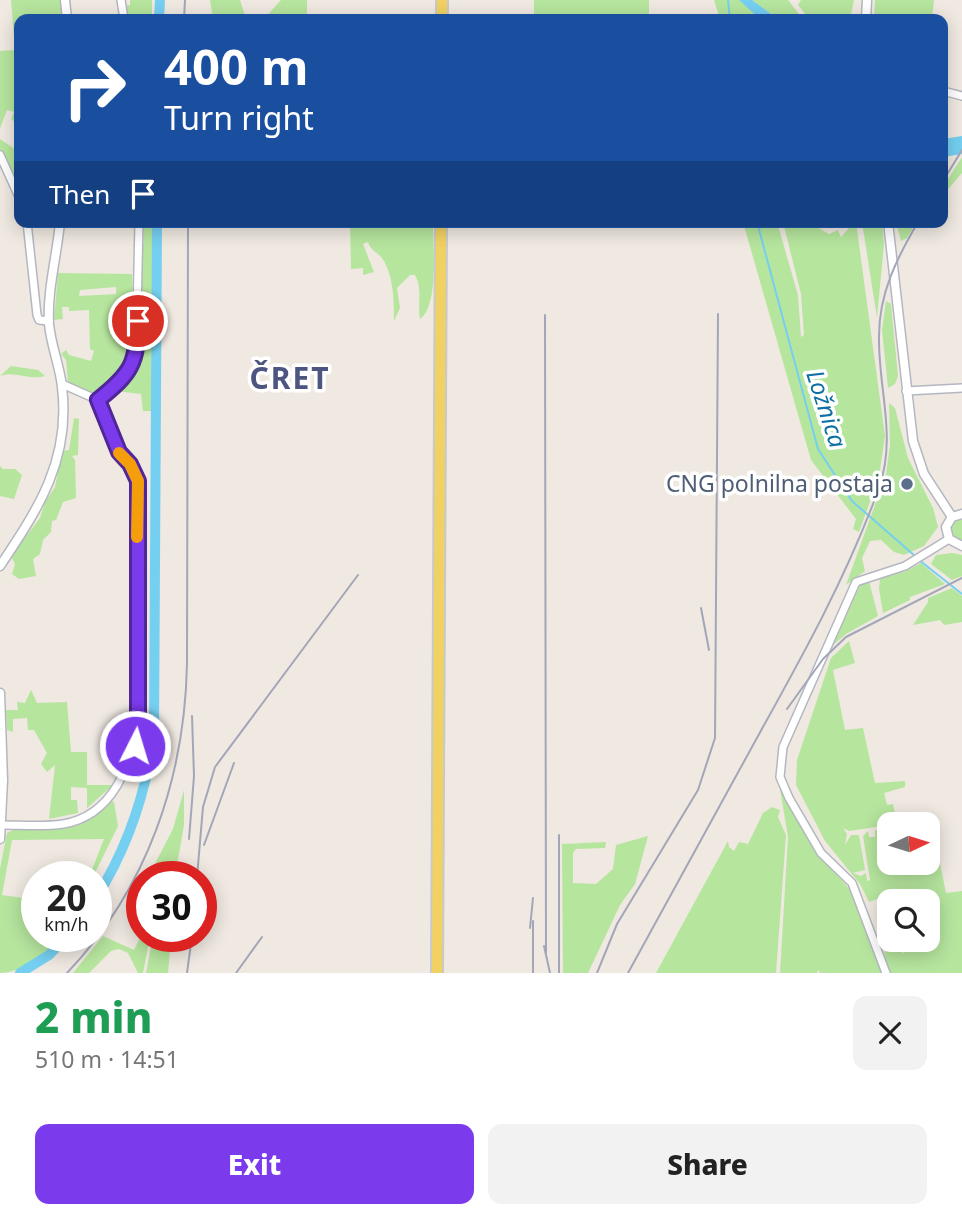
<!DOCTYPE html>
<meta charset="utf-8">
<style>
:root{--surface:#fff;--page:#f2f2f2;--text:#222;--muted:#767676;--accent:#7c3aed}
body{margin:0;font-family:"Noto Sans",sans-serif;background:var(--page);color:var(--text);height:100vh;display:flex;flex-direction:column;font-size:26px;white-space:nowrap}
*{box-sizing:border-box;margin:0}
p{font-size:23px;color:var(--muted)}
.icon{flex:none;width:38px;height:38px;fill:none;stroke:currentColor;stroke-width:2;stroke-linecap:round;stroke-linejoin:round}
.map{position:relative;height:973px;overflow:hidden}
.sheet{display:flex;flex-direction:column;background:var(--surface);flex:1}
.sheet>*{flex:none}
.hud{position:absolute;left:14px;top:14px;width:934px;height:214px;border-radius:14px;box-shadow:0 4px 18px #0003;background:#1a4fa0;color:#fff;overflow:hidden}
.needle{width:46px;rotate:86deg}
.tools{position:absolute;left:877px;top:812px;display:grid;gap:14px}
.tools a{display:grid;place-items:center;width:63px;height:63px;border-radius:14px;background:var(--surface);box-shadow:0 4px 18px #0003;font-size:35px}
.speed{position:absolute;left:21px;top:861px;display:flex;gap:14px;font-size:35px;font-weight:700;text-align:center}
.speed>*{display:grid;place-content:center;width:91px;height:91px;border-radius:50%;background:var(--surface);box-shadow:0 4px 18px #0003;line-height:1}
.speed small{font-size:18px;font-weight:400}
.speed .limit{border:10px solid #d22;background:#fff;color:#111}
.pin{position:absolute;display:grid;place-items:center;width:60px;height:60px;color:#fff;margin:-30px;border:4px solid #fff;border-radius:50%;box-shadow:0 2px 7px #0007}
.me{position:absolute;width:77px;margin:-38px;rotate:5deg;stroke-linejoin:round;filter:drop-shadow(0 0 5px #0008)}
.turn{display:flex;align-items:center;gap:24px;height:147px;padding:0 35px;font-size:32px}
.turn .icon{width:91px;height:91px;stroke-width:2.5}
.turn b{display:block;font-size:49px;line-height:60px}
.then{display:flex;align-items:center;height:66px;padding:0 35px;background:#0003;gap:14px;font-size:26px}
.round{display:grid;place-items:center;flex:none;width:74px;height:74px;border-radius:14px;background:var(--page)}
.head{display:flex;align-items:center;justify-content:space-between;height:119px;padding:0 35px}
h1{font-size:42px;font-weight:800;line-height:52px;color:#1e9e55}
.primary-button{display:flex;gap:14px;margin-top:auto;padding:14px 35px}
.primary-button a{flex:1;height:80px;border-radius:14px;background:var(--accent);color:#fff;font-size:28px;font-weight:800;line-height:80px;text-align:center}
.primary-button a+a{background:var(--page);color:var(--text)}
.map>svg:first-child{display:block}
.green{fill:#b6e59e;fill-rule:evenodd}
.water{fill:#75cff0}
.lines{fill:none;stroke-linecap:round;stroke-linejoin:round}
.stream{stroke:#75cff0;stroke-width:2}
.river{stroke:#75cff0;stroke-width:10}
.minor-casing{stroke:#b4b7c1;stroke-width:10}
.tertiary-casing{stroke:#b4b7c1;stroke-width:11}
.primary-casing{stroke:#c9c9c9;stroke-width:14}
.minor{stroke:#fff;stroke-width:7}
.tertiary{stroke:#fff;stroke-width:8}
.primary{stroke:#f2d163;stroke-width:10}
.rail{stroke:#a3a6b8;stroke-width:2}
.route-casing{stroke:#51269a;stroke-width:18}
.route{stroke:#7c3aed;stroke-width:12}
.slow{stroke:#f59e0b;stroke-width:12}
.service-dot{fill:#5c6f8a;stroke:#fff;stroke-width:2.5}
.labels{text-anchor:middle;stroke-width:7;stroke-linejoin:round;paint-order:stroke}
.service-label{font-size:23px;fill:#4e5e75;stroke:#fff;text-anchor:end}
.water-label{font-size:24px;font-style:italic;fill:#0d6fa3;stroke:#fff}
.district-label{font-size:30px;font-weight:bold;letter-spacing:2px;fill:#4d5680;stroke:#fff}
</style>
<div class="map">
<svg width="962" height="973" viewBox="0 0 962 973">
<rect width="100%" height="100%" fill="#efe9e1"/>
<!-- green -->
<g class="green">
<polygon points="11,0 62,0 64,19 19,19 19,125 11,119 14,112 7,110 0,128 0,51 15,50"/>
<polygon points="130,0 152,0 152,19 127,19 124,6 130,5"/>
<polygon points="210,0 240,0 246,19 213,19"/>
<polygon points="281,0 307,0 307,19 264,19"/>
<polygon points="534,0 649,0 649,16 645,16 644,19 534,19"/>
<polygon points="714,0 739,0 754,12 753,17 720,19"/>
<polygon points="752,0 788,0 803,19 778,19"/>
<polygon points="801,0 854,0 850,19 809,19 798,5"/>
<polygon points="875,0 934,0 932,19 879,19 874,17"/>
<polygon points="0,139 19,152 19,183 16,182 0,149"/>
<polygon points="962,157 962,173 943,195 943,187"/>
<polygon points="144,222 153,222 151,411 143,411 141,394 116,391 130,378 141,359 140,249 144,243"/>
<path d="M350 222H433C433 245 439 306 420 319 417 304 423 289 415 275H410L397 288 400 308 394 321C394 303 394 275 382 258 377 252 371 251 368 242L363 244 374 272 363 275V268L351 269Z"/>
<polygon points="743,222 777,222 798,295 801,337 804,335 801,294 783,222 808,222 829,234 838,230 841,237 849,228 849,222 856,222 885,436 879,477 859,532 853,529 856,519 811,460"/>
<polygon points="862,222 882,222 884,244 877,318"/>
<polygon points="896,222 916,222 907,238 901,241"/>
<path d="M58 273 132 274C132 317 147 373 97 394L68 384 66 360 61 354 66 350 69 355 91 361 94 351 90 349 89 310 69 311V307H62L63 319 54 320ZM116 287V294L79 296 80 290Z"/>
<polygon points="886,301 891,304 898,376 895,384 888,388 882,330"/>
<path d="M11 366 38 370 45 376C29 381 15 370 0 376Z"/>
<polygon points="889,403 895,408 908,458 933,508 938,527 924,546 904,555 894,552 881,540 870,541 862,558 865,571 846,585 886,474 890,445"/>
<polygon points="74,418 79,419 78,455 72,456 75,460 76,498 63,502 56,520 52,521 51,532 43,540 40,554 33,559 36,576 19,579 12,574 15,564 11,556 40,518 45,502 55,487 62,451 69,450"/>
<polygon points="0,466 3,469 15,469 22,475 14,499 0,496"/>
<polygon points="962,518 962,543 952,537 950,528 955,520"/>
<polygon points="952,553 962,555 962,576 952,580 931,564 936,555"/>
<polygon points="921,563 945,584 910,597 910,600 883,613 879,589 880,578 904,572"/>
<polygon points="869,581 878,616 846,634 833,645 861,583"/>
<polygon points="952,588 962,596 962,622 944,625 940,620 913,625 928,602 928,598"/>
<polygon points="849,641 855,663 833,670 845,730 863,728 875,783 905,781 905,787 884,793 887,805 893,804 897,824 849,831 843,828 847,834 845,845 851,835 859,835 865,870 853,873 861,876 866,873 867,881 870,880 863,836 868,831 869,837 875,837 875,830 889,829 889,863 928,863 928,824 916,824 931,818 946,893 962,891 962,973 889,973 884,952 896,948 904,954 900,940 928,940 928,901 889,901 889,905 886,896 869,902 860,884 825,841 796,785 797,760 831,658"/>
<polygon points="31,690 37,703 67,702 71,752 87,752 87,785 113,785 87,808 87,788 71,787 71,800 77,800 78,813 49,819 55,765 47,772 41,764 47,753 34,730 28,730 27,718 13,719 13,732 7,730 6,710 18,710 17,702 25,703"/>
<polygon points="780,789 819,855 853,893 881,973 820,973 818,970 817,973 780,973 788,837"/>
<polygon points="184,790 184,825 175,877 148,877 173,829"/>
<path d="M111 800 114 802 118 826 93 877H89L104 839 12 840 2 895 37 900V936H61C47 953 23 973 0 973V869L7 833 15 829 89 818Z"/>
<polygon points="772,807 780,810 778,817 786,835 776,973 656,973 728,841 729,847 734,851 739,842 748,844 763,813"/>
<polygon points="648,836 635,884 620,905 588,973 563,973 562,844 606,842 605,848 576,849 573,853 573,883 596,884 613,869 616,845"/>
<polygon points="142,885 142,914 125,906"/>
<polygon points="142,934 150,936 143,973 138,973 128,953 119,949 111,951 89,973 73,973 103,936 134,950"/>
<polygon points="153,936 165,936 165,948 170,949 168,973 146,973"/>
</g>
<!-- water -->
<g class="water">
<polygon points="739,0 752,0 778,19 760,19"/>
<polygon points="962,136 962,154 943,157 943,139"/>
</g>
<g class="lines">
<!-- stream -->
<g class="stream">
<polyline points="728,0 730,19"/>
<polyline points="757,222 818,449 852,501 915,556"/>
<polyline points="919,560 962,594"/>
</g>
<!-- river -->
<g class="river">
<polyline points="159,19 160,0"/>
<path d="M96 898C127 849 146 792 154 735L157 222"/>
<polyline points="20,973 49,955 67,936"/>
</g>
<!-- minor casing -->
<g class="minor-casing">
<g id="minor">
<polyline points="121,0 124,19"/>
<polyline points="943,91 962,96"/>
<polyline points="0,155 19,197"/>
<polyline points="27,222 37,315 39,320 49,321"/>
<polyline points="62,384 98,400"/>
<polyline points="906,391 962,388"/>
<path d="M2 825C22 825 43 827 63 824 113 816 132 764 138 721L137 481 130 464 119 452 98 400 126 376 136 359 139 222"/>
<polyline points="886,973 852,883 821,853 789,798 780,777 783,747 856,582 905,566 949,539"/>
</g>
</g>
<!-- tertiary casing -->
<g class="tertiary-casing">
<g id="tertiary">
<polyline points="65,0 67,19"/>
<polyline points="866,19 867,0"/>
<polyline points="888,222 913,441 924,474 952,517"/>
<polyline points="962,514 952,517 946,527 949,539 962,546"/>
<path d="M0 566C38 509 71 460 62 387 60 366 51 346 49 324 47 290 57 256 60 222"/>
<polyline points="0,693 3,780 0,839"/>
</g>
</g>
<!-- primary casing -->
<g class="primary-casing">
<g id="primary">
<polyline points="442,19 442,0"/>
<polyline points="437,973 441,222"/>
</g>
</g>
<!-- minor -->
<use href="#minor" class="minor"/>
<!-- tertiary -->
<use href="#tertiary" class="tertiary"/>
<!-- primary -->
<use href="#primary" class="primary"/>
<!-- rail -->
<g class="rail">
<polyline points="184,19 185,0"/>
<polyline points="943,181 962,150"/>
<polyline points="545,315 546,953"/>
<polyline points="701,608 709,650"/>
<polyline points="787,709 823,659 846,637 962,578"/>
<polyline points="559,835 559,973"/>
<polyline points="189,839 194,776 192,716"/>
<polyline points="204,845 234,763"/>
<polyline points="197,877 203,807 215,767 358,575"/>
<polyline points="530,928 533,898"/>
<polyline points="544,946 550,973"/>
<path d="M67 973C147 889 185 778 187 663L188 222"/>
<polyline points="187,973 192,936"/>
<polyline points="236,973 262,937"/>
<polyline points="533,973 533,921"/>
<polyline points="597,973 617,924 698,790 715,738 718,314"/>
<path d="M628 973C671 894 715 815 758 736 803 655 847 576 879 488 897 436 878 389 879 336 879 293 897 258 918 222"/>
</g>
</g>
<g class="lines">
<!-- route casing -->
<g class="route-casing">
<path id="route" d="M135 746 138 721V481L130 464 119 452 98 400C132 373 137 363 138 321"/>
</g>
<!-- route -->
<use href="#route" class="route"/>
<!-- slow -->
<polyline class="slow" points="119,453 130,464 138,481 137,537"/>
</g>
<!-- markers -->
<circle class="service-dot" cx="907" cy="484" r="7"/>
<g class="labels">
<!-- service labels -->
<g class="service-label">
<text x="893" y="492">CNG polnilna postaja</text>
</g>
<!-- water labels -->
<g class="water-label">
<text transform="translate(826 409) rotate(72)" y="8">Ložnica</text>
</g>
<!-- district labels -->
<g class="district-label">
<text x="290" y="389">ČRET</text>
</g>
</g>
</svg>
<div class="tools">
<a><svg class="needle" viewBox="-14 -14 28 28"><path d="M0-13l5 13h-10z" fill="#e53935"/><path d="M0 13l5-13h-10z" fill="#767676"/></svg></a>
<a><svg class="icon" aria-label="search" viewBox="0 0 24 24"><circle cx="10" cy="10" r="6"/><path d="M15 15l6 6"/></svg></a>
</div>
<div class="speed"><div>20<small>km/h</small></div><div class="limit">30</div></div>
<div class="pin" style="left:138px;top:321px;background:#d93025"><svg class="icon" aria-label="arrive" viewBox="0 0 24 24"><path d="M6 21V4h12l-3 4 3 4H6"/></svg></div>
<svg class="me" style="left:135px;top:746px" viewBox="-20 -20 40 40"><circle r="17" fill="#7c3aed" stroke="#fff" stroke-width="3"/><path d="M0-11L8 9 0 5-8 9z" fill="#fff"/></svg>
<div class="hud">
<div class="turn"><svg class="icon" aria-label="right" viewBox="0 0 24 24"><path d="M7 20v-9h11M14 6l5 5-5 5"/></svg><div><b>400 m</b>Turn right</div></div>
<div class="then">Then<svg class="icon" aria-label="arrive" viewBox="0 0 24 24"><path d="M6 21V4h12l-3 4 3 4H6"/></svg></div>
</div>
</div>
<section class="sheet">
<div class="head"><div><h1>2 min</h1><p>510 m · 14:51</p></div><a class="round"><svg class="icon" aria-label="close" viewBox="0 0 24 24"><path d="M6 6l12 12M18 6L6 18"/></svg></a></div>
<div class="primary-button"><a>Exit</a><a>Share</a></div>
</section>
